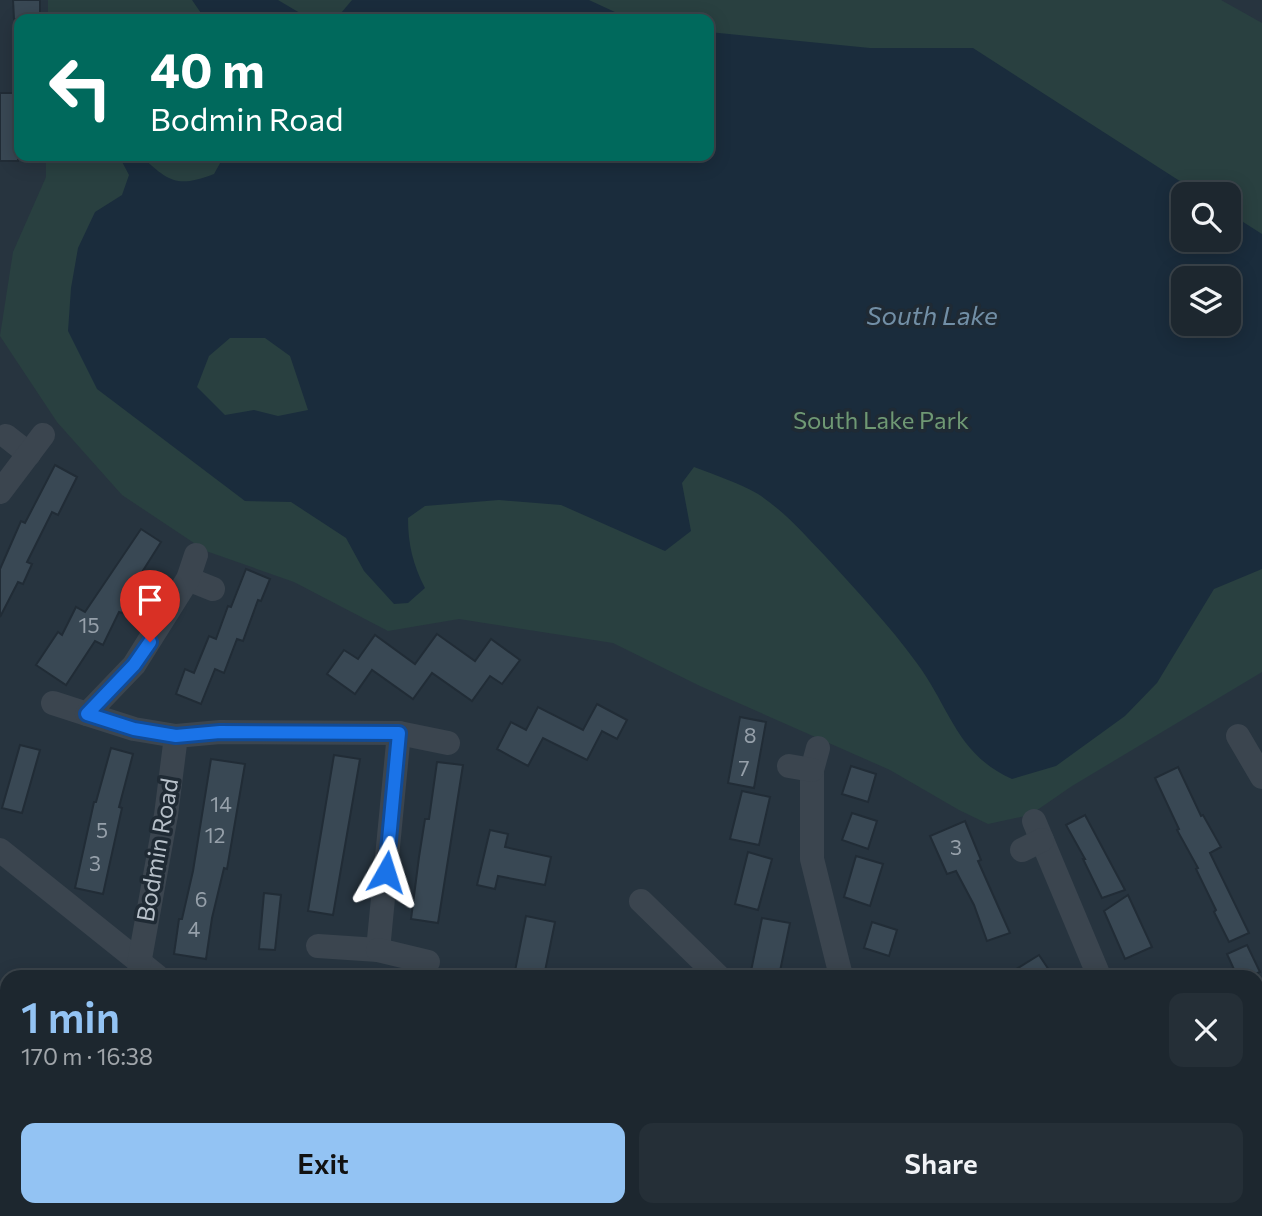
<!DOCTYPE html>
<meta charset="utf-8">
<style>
:root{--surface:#1d272f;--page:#252f37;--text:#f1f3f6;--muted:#a0a5aa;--line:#3b444b;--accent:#93c3f3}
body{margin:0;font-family:Commissioner,sans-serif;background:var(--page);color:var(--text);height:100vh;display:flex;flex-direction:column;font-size:26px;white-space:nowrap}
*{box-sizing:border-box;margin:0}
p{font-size:23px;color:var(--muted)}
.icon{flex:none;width:38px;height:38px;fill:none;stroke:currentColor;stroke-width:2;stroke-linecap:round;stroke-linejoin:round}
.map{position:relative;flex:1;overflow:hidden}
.drawer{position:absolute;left:0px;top:970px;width:1264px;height:247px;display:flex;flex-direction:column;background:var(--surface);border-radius:21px 21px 0 0;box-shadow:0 4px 18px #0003,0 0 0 2px var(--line)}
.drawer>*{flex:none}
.banner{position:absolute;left:14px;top:14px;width:700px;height:147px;border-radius:14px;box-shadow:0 4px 18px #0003,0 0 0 2px var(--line);background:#00695c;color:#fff;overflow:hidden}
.tools{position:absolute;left:1171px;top:182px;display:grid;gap:14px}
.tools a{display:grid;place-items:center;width:70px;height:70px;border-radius:14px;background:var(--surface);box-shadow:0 4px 18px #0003,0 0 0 2px var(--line);font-size:35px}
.pin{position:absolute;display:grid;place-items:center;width:60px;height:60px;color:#fff;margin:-72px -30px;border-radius:50% 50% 50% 0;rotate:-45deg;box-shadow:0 0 7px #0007}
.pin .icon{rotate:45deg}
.me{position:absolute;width:77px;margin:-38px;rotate:6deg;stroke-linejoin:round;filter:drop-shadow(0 0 5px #0008)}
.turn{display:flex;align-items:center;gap:24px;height:147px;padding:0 21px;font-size:32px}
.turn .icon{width:91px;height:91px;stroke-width:2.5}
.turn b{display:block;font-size:49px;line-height:60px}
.round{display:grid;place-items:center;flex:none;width:74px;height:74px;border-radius:14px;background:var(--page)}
.head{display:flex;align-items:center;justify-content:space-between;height:119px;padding:0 21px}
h1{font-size:42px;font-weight:600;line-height:52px;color:var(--accent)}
.action{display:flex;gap:14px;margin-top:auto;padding:14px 21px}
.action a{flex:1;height:80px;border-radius:14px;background:var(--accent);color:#111;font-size:28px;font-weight:600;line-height:80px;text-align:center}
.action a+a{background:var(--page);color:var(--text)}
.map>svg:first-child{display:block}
.green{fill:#294040;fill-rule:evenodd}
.water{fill:#1a2c3c;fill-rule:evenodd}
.building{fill:#394854;stroke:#212c36;stroke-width:2}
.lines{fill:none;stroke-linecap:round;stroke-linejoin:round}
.minor{stroke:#3b454f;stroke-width:24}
.primary{stroke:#59656f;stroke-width:38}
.rail-casing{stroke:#5d6a75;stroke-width:8}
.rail{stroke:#1f2a34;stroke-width:5;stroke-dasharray:16;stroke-linecap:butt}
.route-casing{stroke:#114b97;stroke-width:18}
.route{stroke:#1a73e8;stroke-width:12}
.labels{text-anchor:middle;stroke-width:7;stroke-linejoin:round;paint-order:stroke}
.number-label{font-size:21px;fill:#96a0aa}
.park-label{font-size:24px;fill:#6f9974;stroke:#1f2a34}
.street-label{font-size:24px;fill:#b7c0c9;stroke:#1f2a34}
.water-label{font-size:26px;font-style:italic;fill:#728fa6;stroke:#1f2a34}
</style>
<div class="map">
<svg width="1262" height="1216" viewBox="0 0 1262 1216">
<rect width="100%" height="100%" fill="#27343f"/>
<!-- green -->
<path class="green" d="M48 0H1221L1262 23V672L1072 786 1030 815 988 824 959 810 890 770 700 686 613 643 459 619 388 631 294 582 206 551 122 495 57 422 0 336 13 252 46 177V156H709V19H48ZM1183 194H1228V240H1183ZM1183 278H1228V324H1183Z"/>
<!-- water -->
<g class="water">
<polygon points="192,0 278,0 305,16 316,19 205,19"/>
<polygon points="352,0 589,0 630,19 336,19"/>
<path d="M709 32 870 48H973L1200 194H1183V240H1228L1229 213 1262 234V569L1214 589 1157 683 1125 716 1056 766 1012 779C956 754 950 707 916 662 889 625 856 590 825 556 804 534 784 511 758 494 739 483 715 475 694 467L682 483 691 531 665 551 561 505 499 500 425 506 408 518C408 544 413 565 425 588L408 603 394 604 364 571 346 538 291 502 245 501 97 389 68 331 71 288 78 248 95 212 122 195 129 175 119 156H141C169 182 177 188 214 174L224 156H709ZM1183 278H1228V324H1183ZM230 338H265L290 356 308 410 278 416 254 410 225 415 197 387 209 356Z"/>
</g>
<!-- building -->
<g class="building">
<polygon points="13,0 40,0 40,19 14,19"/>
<polygon points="0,93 19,93 18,161 0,161"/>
<polygon points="55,465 77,477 58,515 52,512 27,562 32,564 23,584 18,582 0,617 0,569 21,521 25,523"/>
<polygon points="141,529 161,542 132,588 137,592 122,613 119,612 103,645 95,641 66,685 36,665 58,632 62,635 76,607 85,612"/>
<polygon points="246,569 270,579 261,601 258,600 243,641 237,639 224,673 215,669 201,704 176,694 185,669 194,673 209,636 216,639 228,606 231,607"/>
<polygon points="437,634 475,661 491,639 520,660 502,684 490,676 472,701 432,673 413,699 372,670 355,694 327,674 344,650 358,659 375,635 415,664"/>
<polygon points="597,704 627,720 617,739 602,731 587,760 543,738 528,766 497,749 511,722 526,730 538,707 583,730"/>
<polygon points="740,717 766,722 754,788 728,783"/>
<polygon points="20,745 40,750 22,813 2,808"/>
<polygon points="111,748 133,754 119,807 122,808 103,894 75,888 94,802 96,802"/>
<polygon points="334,755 360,759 333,915 308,911"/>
<polygon points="211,759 245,764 227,869 224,868 212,918 206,959 174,954 179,919 182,919 193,871"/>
<polygon points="437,762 463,765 438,923 411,919 419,857 425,819 429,819"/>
<polygon points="851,766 876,774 868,802 842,794"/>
<polygon points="1178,767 1201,816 1203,815 1221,847 1210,853 1249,933 1229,942 1214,912 1216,910 1196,869 1198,868 1177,830 1179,829 1155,778"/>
<polygon points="742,791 770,797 759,845 730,839"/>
<polygon points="852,813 877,821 868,849 842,840"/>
<polygon points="1085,815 1125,890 1102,898 1083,859 1085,859 1066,825"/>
<polygon points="965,821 981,860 978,861 1010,933 987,941 974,905 956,871 947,874 930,836"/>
<polygon points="490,830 508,834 505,847 551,857 545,885 498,876 495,889 477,885"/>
<polygon points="748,852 772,859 758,910 735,904"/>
<polygon points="856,856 883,864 870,906 844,897"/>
<polygon points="264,893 281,895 275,950 259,949"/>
<polygon points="1128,895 1152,947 1125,959 1104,911"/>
<polygon points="526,916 555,922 544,976 514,976"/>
<polygon points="762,918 790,923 779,976 751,971"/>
<polygon points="872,922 897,930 889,956 864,948"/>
<polygon points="1247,945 1260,972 1250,976 1237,976 1227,954"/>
<polygon points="1039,955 1053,976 1005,976"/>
</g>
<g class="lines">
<!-- minor -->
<g class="minor">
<polyline points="6,436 29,454"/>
<polyline points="0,492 43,435"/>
<polyline points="188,579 213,589"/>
<polyline points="53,703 87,714"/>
<polyline points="176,736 134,729 87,714 134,665 188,579 196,555"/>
<polyline points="1238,736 1262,777"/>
<polyline points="818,748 812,770 812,859 841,976"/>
<polyline points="789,766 812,770"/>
<polyline points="1034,821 1099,976"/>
<polyline points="0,850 157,976"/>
<polyline points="1022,850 1042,840"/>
<polyline points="641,901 718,976"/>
<polyline points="318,946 378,950 399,733"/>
<polyline points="378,950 428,962"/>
<polyline points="139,964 166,815 176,736 220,732 399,733 448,743"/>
<polyline points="1256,1007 1262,1003"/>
<polyline points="1256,1080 1262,1075"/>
</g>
<!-- primary -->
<g class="primary">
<polyline points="0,1023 7,1025"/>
<polyline points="0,1085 7,1088"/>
<polyline points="382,1209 407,1216"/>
<polyline points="634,1209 667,1216"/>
</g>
<!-- rail casing -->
<g class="rail-casing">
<polyline id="rail" points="0,1207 37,1216"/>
</g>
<!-- rail -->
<use href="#rail" class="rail"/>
</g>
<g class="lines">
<!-- route casing -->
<g class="route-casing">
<polyline id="route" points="150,642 134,665 87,714 134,729 176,736 220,732 399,733 386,872"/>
</g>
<!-- route -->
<use href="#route" class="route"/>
</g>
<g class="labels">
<!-- number labels -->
<g class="number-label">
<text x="89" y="633">15</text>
<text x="750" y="743">8</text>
<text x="744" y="776">7</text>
<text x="221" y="812">14</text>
<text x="102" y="838">5</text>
<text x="215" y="843">12</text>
<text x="956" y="855">3</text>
<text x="95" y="871">3</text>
<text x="201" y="907">6</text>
<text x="194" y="937">4</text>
</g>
<!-- park labels -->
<g class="park-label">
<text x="881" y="429">South Lake Park</text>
</g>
<!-- street labels -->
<g class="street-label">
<text transform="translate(158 850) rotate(-80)" y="8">Bodmin Road</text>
</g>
<!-- water labels -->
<g class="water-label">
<text x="932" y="325">South Lake</text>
</g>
</g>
</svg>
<div class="tools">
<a><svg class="icon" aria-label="search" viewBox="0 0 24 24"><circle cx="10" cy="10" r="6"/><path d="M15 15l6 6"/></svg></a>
<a><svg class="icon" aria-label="layers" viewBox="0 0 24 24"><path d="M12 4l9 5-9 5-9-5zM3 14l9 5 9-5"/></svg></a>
</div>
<div class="pin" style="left:150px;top:642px;background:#d93025"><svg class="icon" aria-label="arrive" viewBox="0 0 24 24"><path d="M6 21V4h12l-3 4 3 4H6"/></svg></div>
<svg class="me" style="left:386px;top:872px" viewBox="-20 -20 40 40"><path d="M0-17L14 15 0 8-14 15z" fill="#1a73e8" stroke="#fff" stroke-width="4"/></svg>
<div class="banner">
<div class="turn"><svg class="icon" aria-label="left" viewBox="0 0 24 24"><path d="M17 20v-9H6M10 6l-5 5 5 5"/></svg><div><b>40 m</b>Bodmin Road</div></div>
</div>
<section class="drawer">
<div class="head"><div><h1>1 min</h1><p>170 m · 16:38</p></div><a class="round"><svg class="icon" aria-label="close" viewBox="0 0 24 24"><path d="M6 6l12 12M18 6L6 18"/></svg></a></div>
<div class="action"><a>Exit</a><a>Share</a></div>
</section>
</div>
